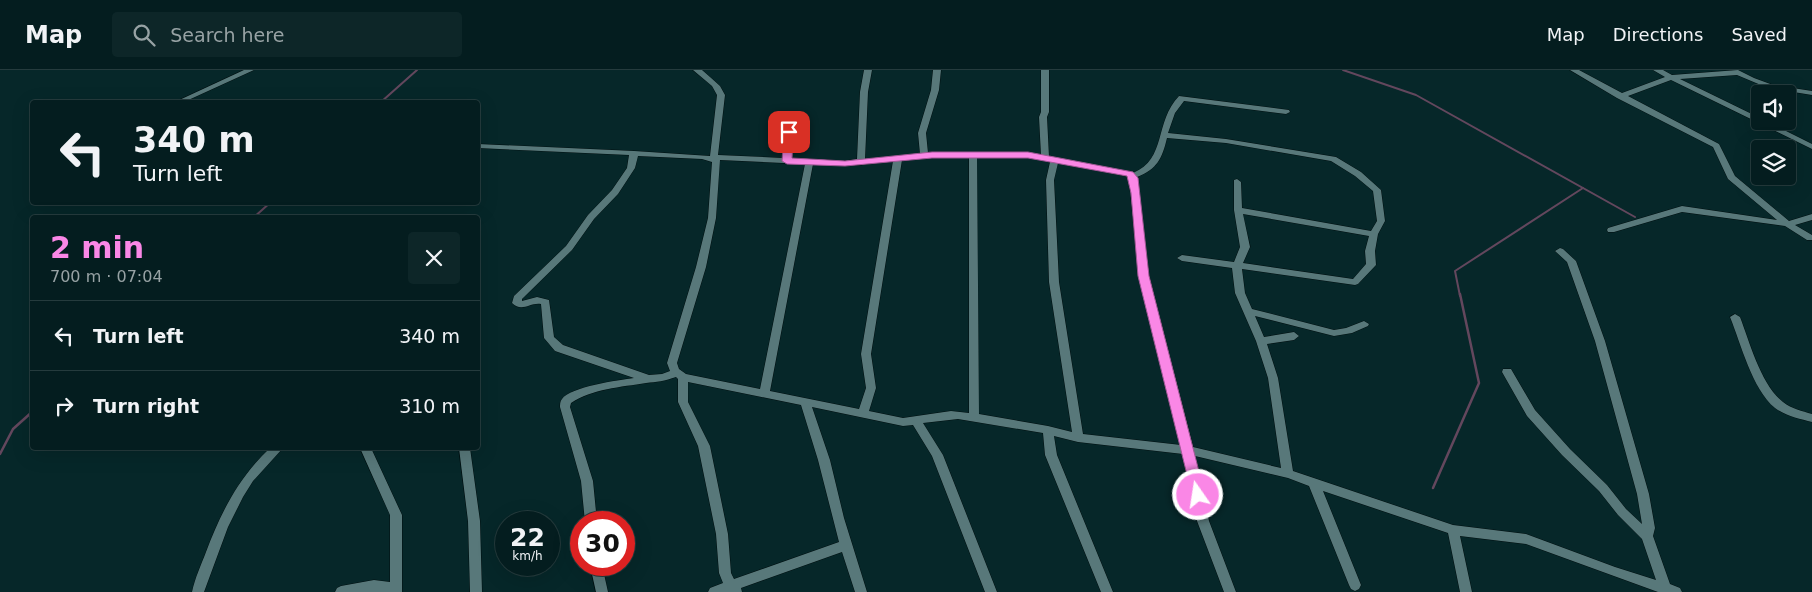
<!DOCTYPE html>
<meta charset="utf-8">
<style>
:root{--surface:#041d1f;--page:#0d2628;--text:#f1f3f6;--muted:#97a2a4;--line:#253b3d;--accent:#fa87e6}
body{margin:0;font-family:"DejaVu Sans",sans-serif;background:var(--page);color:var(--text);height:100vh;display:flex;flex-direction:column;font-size:19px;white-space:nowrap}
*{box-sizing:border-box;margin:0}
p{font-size:16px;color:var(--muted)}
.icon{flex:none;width:28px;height:28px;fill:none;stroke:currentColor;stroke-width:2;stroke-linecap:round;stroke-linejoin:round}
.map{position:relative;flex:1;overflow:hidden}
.sheet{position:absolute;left:30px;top:145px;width:450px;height:235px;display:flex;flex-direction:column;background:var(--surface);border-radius:5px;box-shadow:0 5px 20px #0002,0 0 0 1px var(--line)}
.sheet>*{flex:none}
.top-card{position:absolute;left:30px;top:30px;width:450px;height:105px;border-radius:5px;box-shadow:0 5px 20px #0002,0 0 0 1px var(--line);background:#041d1f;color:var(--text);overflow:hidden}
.tools{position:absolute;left:1751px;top:15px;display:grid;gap:10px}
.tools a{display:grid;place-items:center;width:45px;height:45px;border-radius:5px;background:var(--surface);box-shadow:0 5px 20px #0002,0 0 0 1px var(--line);font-size:25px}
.speed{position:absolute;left:495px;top:441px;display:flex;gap:10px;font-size:25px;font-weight:700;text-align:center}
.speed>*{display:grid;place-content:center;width:65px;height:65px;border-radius:50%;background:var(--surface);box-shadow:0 5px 20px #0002,0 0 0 1px var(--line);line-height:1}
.speed small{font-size:12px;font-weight:400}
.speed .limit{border:8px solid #d22;background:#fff;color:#111}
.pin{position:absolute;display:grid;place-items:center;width:42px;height:42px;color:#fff;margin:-21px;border-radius:10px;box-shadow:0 2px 8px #0006}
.me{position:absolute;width:55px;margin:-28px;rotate:347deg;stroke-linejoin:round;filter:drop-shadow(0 0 4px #0008)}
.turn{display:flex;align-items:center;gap:18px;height:105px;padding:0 20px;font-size:22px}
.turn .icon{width:65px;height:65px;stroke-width:2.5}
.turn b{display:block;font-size:35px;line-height:42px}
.round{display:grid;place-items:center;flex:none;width:52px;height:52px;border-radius:5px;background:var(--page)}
.head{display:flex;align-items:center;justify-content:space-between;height:85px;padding:0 20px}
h1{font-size:30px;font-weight:600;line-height:38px;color:var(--accent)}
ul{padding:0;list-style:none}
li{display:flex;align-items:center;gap:15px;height:70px;padding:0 20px;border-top:1px solid var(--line)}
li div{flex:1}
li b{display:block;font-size:19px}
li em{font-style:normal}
header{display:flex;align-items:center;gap:30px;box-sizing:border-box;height:70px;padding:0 25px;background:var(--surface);border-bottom:1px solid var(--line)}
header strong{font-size:24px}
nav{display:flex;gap:28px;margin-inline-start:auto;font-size:18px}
.search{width:350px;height:45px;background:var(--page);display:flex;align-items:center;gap:12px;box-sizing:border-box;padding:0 18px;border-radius:5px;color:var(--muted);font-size:19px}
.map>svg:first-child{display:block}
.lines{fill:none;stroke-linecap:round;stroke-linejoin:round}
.stream-far1{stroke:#63475d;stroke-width:2}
.stream{stroke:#63475d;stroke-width:2.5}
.minor-casing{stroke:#000f10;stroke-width:1}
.minor{fill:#58787a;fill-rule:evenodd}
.route{fill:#fa87e6;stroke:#a25896}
</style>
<header>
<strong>Map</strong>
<div class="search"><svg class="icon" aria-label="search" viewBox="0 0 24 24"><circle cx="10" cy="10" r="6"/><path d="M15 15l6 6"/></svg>Search here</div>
<nav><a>Map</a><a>Directions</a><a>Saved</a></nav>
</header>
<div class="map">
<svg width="1812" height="522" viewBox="0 0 1812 522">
<rect width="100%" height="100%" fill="#062729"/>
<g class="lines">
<!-- stream-far1 -->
<g class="stream-far1">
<polyline points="1343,0 1416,25 1635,147"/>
<polyline points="381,32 417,0"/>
<polyline points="253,148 271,132"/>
<polyline points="1460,226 1455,201 1583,118"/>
</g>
<!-- stream -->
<g class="stream">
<polyline points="0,384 13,359 32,342"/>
<polyline points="1433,418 1479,313 1460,224"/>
</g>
<!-- minor casing -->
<g class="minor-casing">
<g id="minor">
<polygon points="244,0 254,0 184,32 175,32"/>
<path d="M693 0H702L710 7 720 16 725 25 718 85 783 88 785 62 789 60 793 62 791 88 845 91 857 89 860 22 864 0H872L868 22 865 89 920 84 918 63 931 20 933 0H941L939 20 926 63 928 83H1027L1041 85 1039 47 1041 42V0H1049V42L1047 47 1049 87 1133 103C1167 89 1154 52 1179 26L1289 40 1290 42 1286 44 1184 31 1175 43 1168 63 1226 69 1336 87 1361 102 1381 120 1385 151 1378 164 1375 181 1376 195 1358 214 1355 215 1242 199 1245 223 1252 239 1334 260 1346 258 1364 251 1369 254 1368 256 1352 263 1334 266 1255 246 1264 267 1294 262 1299 266 1294 270 1267 274 1278 308 1293 401 1453 455 1526 464 1615 497 1656 510 1642 469 1618 445 1599 421 1562 385 1527 346 1502 302 1503 299H1511L1535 340 1570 379 1607 415 1626 439 1642 454 1637 424 1595 271 1567 192 1555 181 1560 178 1563 179 1576 191 1605 271 1649 424 1655 458 1653 466 1670 514 1680 518 1682 522H1658L1526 474 1460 466 1472 522H1460L1448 463 1323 421 1361 515 1359 519 1355 521 1351 519 1349 515 1309 416 1288 408 1195 386 1209 451 1236 522H1224L1197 451 1183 384 1078 372 1054 366 1057 385 1113 522H1101L1045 385 1043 363 958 349 923 353 943 385 997 522H985L932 386 913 355 903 356 812 337 830 390 844 448 867 522H855L842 482 741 518 742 522H708L710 518 723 513 719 503 716 464 698 376 678 332V309L676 307C665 311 656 312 646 313 621 317 592 319 571 333L570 337 593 411 597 452H585L581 411 560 337C560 335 560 331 562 329 570 317 619 310 634 308L555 281 544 268 541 234C530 232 522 243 512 233L514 226 566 176 588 145 612 120 627 98 629 85 478 78V74L634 81 710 86 717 25 712 16ZM1167 68 1226 73 1331 91 1355 106 1373 121 1377 151 1371 161 1242 138 1241 112 1237 109 1234 110V140L1240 177 1234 192 1182 185 1177 188 1182 191 1232 198 1235 223 1256 271 1268 308 1281 398 1193 377 1149 206 1137 107C1157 99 1162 89 1167 68ZM638 86 702 89 712 92 708 148 696 197 667 293 670 301 662 304 649 305 563 275 554 267 549 230 537 227 522 231V229L572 180 594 149 618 124 635 98ZM932 87H969V343L951 341 903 348 869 341 876 318 871 284 902 90ZM977 87H1027L1050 92 1046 110 1049 212 1072 362 1048 356 979 344ZM720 90 805 94 760 319 686 304 679 299 677 293 706 197 716 148ZM893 91 861 284 866 318 859 339 770 321 813 94 861 95 865 94ZM1058 93 1127 106 1129 108 1139 206 1181 375 1083 364 1059 212 1054 110ZM1243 144 1369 166 1365 181 1366 194 1353 209 1243 193 1250 177ZM688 312 801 335 818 390 839 472 734 509 731 503 728 464 710 376 688 332Z"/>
<polygon points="1570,0 1579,0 1622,23 1665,7 1653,0 1663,0 1672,5 1738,0 1754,8 1773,15 1812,21 1812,25 1768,18 1737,5 1680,9 1760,48 1760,51 1766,51 1812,74 1812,79 1671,10 1628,26 1719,74 1735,106 1789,151 1812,144 1812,150 1795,155 1812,165 1812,170 1807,170 1785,156 1682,142 1614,162 1608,162 1607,160 1608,158 1682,136 1777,150 1728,109 1713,77 1617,28"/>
<path d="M1735 244 1740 247C1750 273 1761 315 1783 332 1792 339 1802 341 1812 344V352C1800 349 1786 346 1775 338 1752 319 1741 274 1730 247Z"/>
<path d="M270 378H283L253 411 243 427 228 457 204 522H192C195 508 201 495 206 482 221 442 239 407 270 378Z"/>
<polygon points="360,378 371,378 402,445 402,522 335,522 337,518 341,516 374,510 390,512 390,445"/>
<polygon points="459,378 470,378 480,451 482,522 470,522 468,451"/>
<polygon points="590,495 602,495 608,522 596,522"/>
</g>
</g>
<!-- minor -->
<use href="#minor" class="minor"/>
</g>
<!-- route -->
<polygon class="route" points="789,60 794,62 792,88 845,91 932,82 1028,82 1133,102 1138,108 1149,206 1205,425 1203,429 1198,430 1194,429 1192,425 1138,206 1131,123 1127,106 1028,88 932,88 845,96 787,94 782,91 784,62"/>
</svg>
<div class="tools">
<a><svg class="icon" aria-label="sound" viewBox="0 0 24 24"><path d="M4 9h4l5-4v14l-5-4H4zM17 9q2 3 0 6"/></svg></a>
<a><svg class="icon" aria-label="layers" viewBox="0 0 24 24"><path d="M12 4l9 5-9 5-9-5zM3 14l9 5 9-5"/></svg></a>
</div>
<div class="speed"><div>22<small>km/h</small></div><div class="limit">30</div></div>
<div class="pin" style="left:789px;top:62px;background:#d93025"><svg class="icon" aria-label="arrive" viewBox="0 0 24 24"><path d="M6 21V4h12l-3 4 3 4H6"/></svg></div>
<svg class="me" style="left:1198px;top:425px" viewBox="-20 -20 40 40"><circle r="17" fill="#fa87e6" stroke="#fff" stroke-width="3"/><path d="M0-11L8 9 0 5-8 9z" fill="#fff"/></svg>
<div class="top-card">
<div class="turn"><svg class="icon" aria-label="left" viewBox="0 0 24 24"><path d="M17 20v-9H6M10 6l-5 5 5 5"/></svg><div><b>340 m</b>Turn left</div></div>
</div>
<section class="sheet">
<div class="head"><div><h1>2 min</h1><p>700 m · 07:04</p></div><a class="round"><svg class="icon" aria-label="close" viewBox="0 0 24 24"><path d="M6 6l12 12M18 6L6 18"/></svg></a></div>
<ul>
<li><svg class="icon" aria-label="left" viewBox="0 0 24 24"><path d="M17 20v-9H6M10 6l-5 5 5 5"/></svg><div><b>Turn left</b></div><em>340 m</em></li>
<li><svg class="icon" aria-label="right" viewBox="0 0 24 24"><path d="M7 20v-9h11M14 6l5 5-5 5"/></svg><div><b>Turn right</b></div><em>310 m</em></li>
</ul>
</section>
</div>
